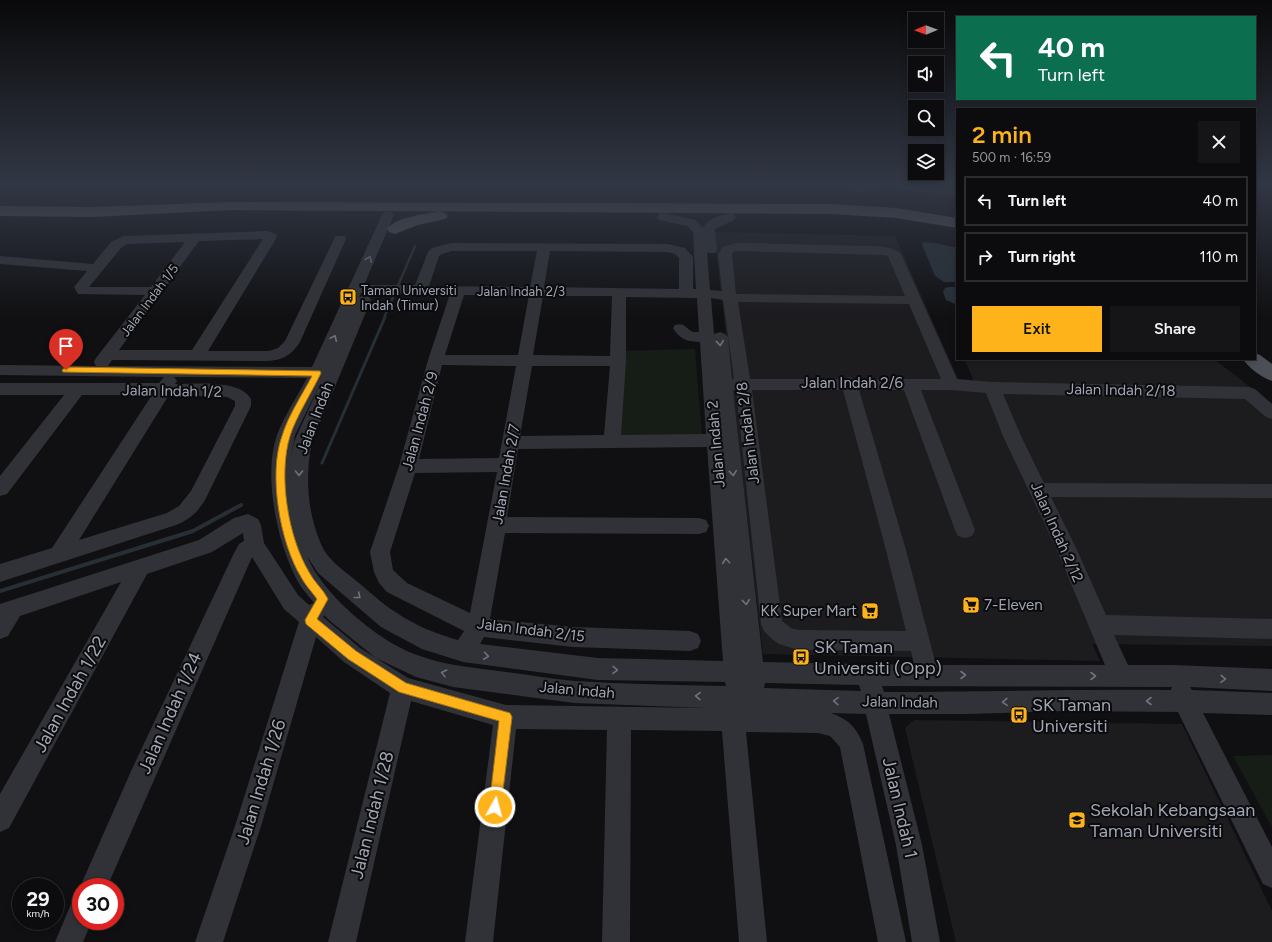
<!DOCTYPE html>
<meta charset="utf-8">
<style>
:root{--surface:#0c0c0e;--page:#151517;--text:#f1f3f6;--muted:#9a9b9e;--line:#2c2c2e;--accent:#ffb31b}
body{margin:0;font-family:Figtree,sans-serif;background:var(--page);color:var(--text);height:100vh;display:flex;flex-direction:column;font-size:15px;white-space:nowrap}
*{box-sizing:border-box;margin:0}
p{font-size:13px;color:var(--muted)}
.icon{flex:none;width:22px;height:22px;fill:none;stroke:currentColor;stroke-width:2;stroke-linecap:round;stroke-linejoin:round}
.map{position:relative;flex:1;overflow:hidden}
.details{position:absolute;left:956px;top:108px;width:300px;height:252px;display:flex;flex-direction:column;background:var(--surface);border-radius:0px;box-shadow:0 2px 6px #0003,0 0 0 1px var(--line)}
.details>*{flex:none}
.top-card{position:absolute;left:956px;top:16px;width:300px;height:84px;border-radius:0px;box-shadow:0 2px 6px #0003,0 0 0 1px var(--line);background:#0b6e4f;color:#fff;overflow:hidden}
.needle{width:26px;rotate:269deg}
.fabs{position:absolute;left:908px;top:12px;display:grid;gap:8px}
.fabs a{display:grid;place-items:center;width:36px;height:36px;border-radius:0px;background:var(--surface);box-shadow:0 2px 6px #0003,0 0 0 1px var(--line);font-size:20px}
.speed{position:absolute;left:12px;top:878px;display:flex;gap:8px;font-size:20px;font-weight:700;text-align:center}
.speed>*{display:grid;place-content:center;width:52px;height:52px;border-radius:50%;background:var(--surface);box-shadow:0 2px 6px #0003,0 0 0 1px var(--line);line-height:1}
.speed small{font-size:10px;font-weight:400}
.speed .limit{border:6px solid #d22;background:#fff;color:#111}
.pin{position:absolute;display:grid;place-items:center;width:34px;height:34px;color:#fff;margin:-41px -17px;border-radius:50% 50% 50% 0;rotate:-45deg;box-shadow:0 0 4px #0007}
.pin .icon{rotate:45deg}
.me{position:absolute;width:44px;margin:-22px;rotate:7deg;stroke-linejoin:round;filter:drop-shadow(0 0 3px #0008)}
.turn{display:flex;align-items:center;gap:14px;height:84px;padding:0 16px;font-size:18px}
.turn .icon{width:52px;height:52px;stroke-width:2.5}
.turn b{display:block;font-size:28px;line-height:34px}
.round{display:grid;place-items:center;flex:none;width:42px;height:42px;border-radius:0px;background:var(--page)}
.head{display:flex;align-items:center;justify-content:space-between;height:68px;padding:0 16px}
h1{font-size:24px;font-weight:600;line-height:30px;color:var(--accent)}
.action{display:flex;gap:8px;margin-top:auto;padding:8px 16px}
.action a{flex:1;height:46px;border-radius:0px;background:var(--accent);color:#111;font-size:16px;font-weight:600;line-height:46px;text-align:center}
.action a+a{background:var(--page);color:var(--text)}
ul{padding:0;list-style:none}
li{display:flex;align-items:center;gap:12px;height:50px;margin:0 8px 6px;padding:0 8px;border:2px solid var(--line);border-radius:0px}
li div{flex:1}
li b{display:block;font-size:15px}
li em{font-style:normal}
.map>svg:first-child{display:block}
.built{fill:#1c1c1f}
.green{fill:#161d17}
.water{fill:#262f36}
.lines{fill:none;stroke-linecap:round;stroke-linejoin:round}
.stream-far2{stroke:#262f36;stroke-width:2.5}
.stream-far1{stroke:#262f36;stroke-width:3}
.stream{stroke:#262f36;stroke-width:4}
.minor{fill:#313237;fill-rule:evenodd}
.major{fill:#4d4f56;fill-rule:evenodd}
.oneway{stroke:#6e727c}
.route{fill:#ffb31b;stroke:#a67412}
.labels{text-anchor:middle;stroke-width:4;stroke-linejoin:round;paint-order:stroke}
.far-poi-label{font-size:13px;fill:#a0a6b4;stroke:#0b0b0d;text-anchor:start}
.far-street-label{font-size:13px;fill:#a0a6b4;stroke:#0b0b0d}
.street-label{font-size:15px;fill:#a0a6b4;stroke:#0b0b0d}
.poi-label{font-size:15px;fill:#a0a6b4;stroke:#0b0b0d;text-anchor:start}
.near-poi-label{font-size:18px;fill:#a0a6b4;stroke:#0b0b0d;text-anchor:start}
.near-street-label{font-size:18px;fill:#a0a6b4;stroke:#0b0b0d}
</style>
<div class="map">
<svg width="1272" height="942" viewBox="0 0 1272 942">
<rect width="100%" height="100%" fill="#101012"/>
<!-- built -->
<g class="built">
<polygon points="0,185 109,185 93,187 1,188"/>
<polygon points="714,232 895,236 959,381 974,381 964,359 1214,359 1272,404 1272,646 1092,644 1100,661 763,654"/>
<polygon points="914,720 1182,724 1272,911 1272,942 956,942 905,728"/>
</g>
<!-- green -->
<g class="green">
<polygon points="695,349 702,435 616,437 621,351"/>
<polygon points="1272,755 1272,827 1233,756"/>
</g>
<!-- water -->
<g class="water">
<polygon points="875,185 897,185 955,191 957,191 957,196 885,187 855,192 850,188"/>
<polygon points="923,242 935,243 957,248 957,282 944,282 935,276 922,244"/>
<polygon points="949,287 957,287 957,305 946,300 943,292 945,288"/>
</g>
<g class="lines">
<!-- stream-far2 -->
<polyline class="stream-far2" points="384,318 415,246"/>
<!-- stream-far1 -->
<polyline class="stream-far1" points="322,463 385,317"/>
<!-- stream -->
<polyline class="stream" points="0,591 193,531 241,505"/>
<!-- minor -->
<g class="minor">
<path d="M388 211 392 212 394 215 364 285H415L428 252 432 248 451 243 667 244 685 248 693 257V289H696L693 232 687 226 659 220 657 217 659 214 663 213 691 219 695 220 703 228C707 219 725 212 734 214L736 217 734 220 715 229 717 250 715 253H707L710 290 722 291 718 255 722 247 736 243 874 246C883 247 895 247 901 254L957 379 992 382 1249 387 1255 389 1272 404V419L1266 417 1245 399 1003 394 1021 436 1044 483 1272 484V498L1051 497 1077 550 1106 615 1272 619V639L1114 635 1128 665H1172L1272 669V691L1190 687 1192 690 1272 693V715L1203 713 1272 847V888L1263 884 1178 712 1063 711 967 714H889L922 845 940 942H912L896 845 866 714 831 713C848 719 856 727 863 744L906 942H878L840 747 830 736 818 733 746 732 767 942H739L722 731 631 730 630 942H602L607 730 516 729 493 942H465L493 725 411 701 356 942H328L390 693 344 662 316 637 262 823 223 942H195L236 823 299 622 284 609 252 557 107 887H81V891L80 887 132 769 234 553 239 544 244 541 243 533 212 552 147 574 9 828 0 832V794L121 582 20 616 8 636 0 639V604L199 540 234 518 248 514 258 519 261 525 264 543 298 595 309 605 314 603C308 595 300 587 296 578 277 541 263 476 277 435 284 416 297 397 307 378L174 377 177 381 175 384C196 384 240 379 251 399V406L207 496C200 510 191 519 176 525L0 582V564L52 548 152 395H82L7 494 0 496V476L64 395H0V383H159L164 377 0 375V365L96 366 94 362 96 358 145 295 78 294 74 287 87 271 0 264V256L93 264 111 242 124 236 267 231 276 234 277 237 208 351H269L278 348 285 341 334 239 335 236H345L346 239 300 342C291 356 281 361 265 361L112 360 108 366 312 367 382 215 384 212ZM263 239 192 350H119L199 241ZM185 242 151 287H89L121 248 127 244ZM452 251H537L530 287 429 286 439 256 442 254ZM550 251 667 252 675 254 679 258V289L544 287ZM737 251 884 255 888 256 905 296 736 294 732 255 733 252ZM361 293 450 294 428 360 399 466 370 552 374 572 379 583 387 592 464 631 458 640C437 634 416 626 397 613 382 604 368 590 354 579 342 569 327 559 321 544 307 512 305 475 312 442L371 300 369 297 364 296 359 297ZM464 295H529L518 355H445ZM543 296H612L610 356 533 355ZM626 297 697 298 699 332H693C685 328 685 322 675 325L673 328C679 339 688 342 700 342L706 434 621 435 626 361ZM711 298 723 300 734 379H732L728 337 725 334 720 332 714 334ZM738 302 909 304 941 379H854L849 377 844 379H750ZM442 365 516 366 499 458 419 459ZM532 366H610L604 435 520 436ZM320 384 294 442 290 460 295 435ZM733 390H736L761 624 764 631 773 640 779 644 798 650 911 651 914 665 763 662ZM752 390H843L886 550 906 631 798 630 791 628 782 621ZM859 390H904L955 530 958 536 965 538 972 536 975 530 921 390H951L986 393 1003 436 1057 550 1105 665H936L906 550ZM169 395 227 397 235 401V406L191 491 179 506 167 513 79 540ZM707 447 723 661 598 658 480 644 484 637 573 647 690 651 698 648 701 641 698 634 690 631 573 627 490 619 505 533 699 534 706 532 709 526 706 520 699 518 507 517 518 449ZM497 472 470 613 407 583 393 570 390 552 415 473ZM307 556 318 573 381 627 422 649 463 662 598 680 725 682 726 686C676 685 625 684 575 681 552 679 529 675 506 672 477 668 448 666 420 656 381 644 322 594 307 556ZM324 615 330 621 376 658 360 648 323 617ZM376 658 416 677 453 687 574 703 705 708 506 705 408 678ZM765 683 859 685 861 691 764 688ZM882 686 1172 687 1171 690C1075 689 979 692 884 692Z"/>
<polygon points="81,900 81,921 92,921 83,942 55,942 71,904"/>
</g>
<!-- major -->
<g class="major">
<polygon points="230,202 832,204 896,208 957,218 957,228 896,218 832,214 230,210 92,217 0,216 0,206 92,207"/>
<path d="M440 211 445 213 448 216 445 219 418 225 395 234 389 232 387 229C395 217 426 214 440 211Z"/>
<path d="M1255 353 1260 355 1272 364V381C1262 378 1249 368 1243 359H1255Z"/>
</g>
</g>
<!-- one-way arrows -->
<defs><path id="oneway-chevron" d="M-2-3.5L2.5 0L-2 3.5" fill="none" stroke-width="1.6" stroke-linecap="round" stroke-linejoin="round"/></defs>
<g class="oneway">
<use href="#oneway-chevron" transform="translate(369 259) rotate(-67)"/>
<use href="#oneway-chevron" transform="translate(334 338) rotate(-66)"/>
<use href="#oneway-chevron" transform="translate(720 343) rotate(84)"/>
<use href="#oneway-chevron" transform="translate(299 473) rotate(89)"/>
<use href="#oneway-chevron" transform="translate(733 473) rotate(84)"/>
<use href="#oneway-chevron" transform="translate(726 561) rotate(-95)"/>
<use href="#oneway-chevron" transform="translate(358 596) rotate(39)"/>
<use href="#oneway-chevron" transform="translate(746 602) rotate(84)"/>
<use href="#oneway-chevron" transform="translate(486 656) rotate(8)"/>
<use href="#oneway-chevron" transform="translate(615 670) rotate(1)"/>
<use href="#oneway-chevron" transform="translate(444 673) rotate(-166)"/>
<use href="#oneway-chevron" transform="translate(963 675)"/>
<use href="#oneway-chevron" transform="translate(1093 676)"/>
<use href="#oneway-chevron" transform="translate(1223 679) rotate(3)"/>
<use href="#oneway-chevron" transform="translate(698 696) rotate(-178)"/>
<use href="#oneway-chevron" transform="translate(836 701) rotate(-178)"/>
<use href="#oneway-chevron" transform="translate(1149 701) rotate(-180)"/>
<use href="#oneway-chevron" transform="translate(1005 702) rotate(178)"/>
</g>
<!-- sky -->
<linearGradient id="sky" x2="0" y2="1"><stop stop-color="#09090a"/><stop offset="0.58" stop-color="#313744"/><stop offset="1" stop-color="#313744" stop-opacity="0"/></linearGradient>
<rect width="1272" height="317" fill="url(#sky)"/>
<!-- route -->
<path class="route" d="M66 367 320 371 321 373C312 392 296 417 290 436 278 475 288 537 309 572 314 582 323 589 328 599L317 619 356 651 406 683 510 713 512 717 501 807 499 812 495 813 490 812 489 807 499 721 399 692 348 659 306 624 305 620 317 599C312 592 305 585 301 577 280 543 268 474 282 436 288 416 302 395 312 376L63 372 62 370Z"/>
<!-- icons -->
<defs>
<g id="bus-square" transform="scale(0.9)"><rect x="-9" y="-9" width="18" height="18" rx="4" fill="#ffb31b" stroke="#0b0b0d"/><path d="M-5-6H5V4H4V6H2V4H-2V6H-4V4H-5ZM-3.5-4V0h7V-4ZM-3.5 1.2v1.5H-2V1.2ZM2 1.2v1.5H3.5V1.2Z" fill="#111"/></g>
<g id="supermarket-square" transform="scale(0.9)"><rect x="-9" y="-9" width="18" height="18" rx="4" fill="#ffb31b" stroke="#0b0b0d"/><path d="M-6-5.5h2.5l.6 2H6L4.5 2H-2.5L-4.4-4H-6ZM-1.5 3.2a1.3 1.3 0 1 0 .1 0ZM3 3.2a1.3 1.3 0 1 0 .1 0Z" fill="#111"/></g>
<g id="school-square" transform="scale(0.9)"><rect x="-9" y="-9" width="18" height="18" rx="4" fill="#ffb31b" stroke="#0b0b0d"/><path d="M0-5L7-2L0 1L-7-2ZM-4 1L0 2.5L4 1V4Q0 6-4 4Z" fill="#111"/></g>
</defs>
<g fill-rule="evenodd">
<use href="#bus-square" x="348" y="297"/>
<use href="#supermarket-square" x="971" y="605"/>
<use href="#supermarket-square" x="870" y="611"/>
<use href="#bus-square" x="801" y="657"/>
<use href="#bus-square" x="1019" y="715"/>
<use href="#school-square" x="1077" y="820"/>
</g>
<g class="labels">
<!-- far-poi labels -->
<g class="far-poi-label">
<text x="361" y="295">Taman Universiti<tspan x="361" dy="15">Indah (Timur)</tspan></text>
</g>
<!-- far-street labels -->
<g class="far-street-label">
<text x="521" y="296">Jalan Indah 2/3</text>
<text transform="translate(149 300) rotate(-53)" y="5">Jalan Indah 1/5</text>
</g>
<!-- street labels -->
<g class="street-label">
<text x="852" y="388">Jalan Indah 2/6</text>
<text transform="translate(1121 390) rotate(1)" y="5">Jalan Indah 2/18</text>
<text transform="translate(172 391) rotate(1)" y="5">Jalan Indah 1/2</text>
<text transform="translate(315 418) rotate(-69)" y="5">Jalan Indah</text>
<text transform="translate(420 421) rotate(-75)" y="5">Jalan Indah 2/9</text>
<text transform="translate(748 433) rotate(-97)" y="5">Jalan Indah 2/8</text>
<text transform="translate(716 444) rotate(-95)" y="5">Jalan Indah 2</text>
<text transform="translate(506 474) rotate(-80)" y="5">Jalan Indah 2/7</text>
<text transform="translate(1057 532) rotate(66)" y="5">Jalan Indah 2/12</text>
<text transform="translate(531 630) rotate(7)" y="5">Jalan Indah 2/15</text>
<text transform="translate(577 690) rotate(5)" y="5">Jalan Indah</text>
<text transform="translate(900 702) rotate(1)" y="5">Jalan Indah</text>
</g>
<!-- poi labels -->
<g class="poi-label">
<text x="984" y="610">7-Eleven</text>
<text x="857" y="616" text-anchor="end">KK Super Mart</text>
</g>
<!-- near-poi labels -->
<g class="near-poi-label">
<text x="814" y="653">SK Taman<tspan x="814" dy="21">Universiti (Opp)</tspan></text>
<text x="1032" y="711">SK Taman<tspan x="1032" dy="21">Universiti</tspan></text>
<text x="1090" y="816">Sekolah Kebangsaan<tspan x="1090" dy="21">Taman Universiti</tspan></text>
</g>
<!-- near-street labels -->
<g class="near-street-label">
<text transform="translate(70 694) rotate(-61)" y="6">Jalan Indah 1/22</text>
<text transform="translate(170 713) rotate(-66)" y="6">Jalan Indah 1/24</text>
<text transform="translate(261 782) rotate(-73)" y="6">Jalan Indah 1/26</text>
<text transform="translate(900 808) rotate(77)" y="6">Jalan Indah 1</text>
<text transform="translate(372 815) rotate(-76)" y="6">Jalan Indah 1/28</text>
</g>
</g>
</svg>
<div class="fabs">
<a><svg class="needle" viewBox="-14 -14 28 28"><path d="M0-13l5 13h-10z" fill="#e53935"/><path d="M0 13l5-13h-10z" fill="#9a9b9e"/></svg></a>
<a><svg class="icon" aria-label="sound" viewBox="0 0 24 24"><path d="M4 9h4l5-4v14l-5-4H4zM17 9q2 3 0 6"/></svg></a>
<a><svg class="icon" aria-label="search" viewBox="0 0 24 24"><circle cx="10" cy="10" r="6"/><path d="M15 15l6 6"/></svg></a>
<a><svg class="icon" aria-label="layers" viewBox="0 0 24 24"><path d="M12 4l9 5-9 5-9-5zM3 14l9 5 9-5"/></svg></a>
</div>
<div class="speed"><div>29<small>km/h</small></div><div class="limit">30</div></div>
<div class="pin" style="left:66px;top:370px;background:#d93025"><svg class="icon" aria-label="arrive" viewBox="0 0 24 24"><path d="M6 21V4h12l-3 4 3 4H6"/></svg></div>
<svg class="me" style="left:495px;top:807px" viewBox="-20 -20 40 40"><circle r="17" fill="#ffb31b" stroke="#fff" stroke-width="3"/><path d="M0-11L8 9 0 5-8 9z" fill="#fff"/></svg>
<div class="top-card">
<div class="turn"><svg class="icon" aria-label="left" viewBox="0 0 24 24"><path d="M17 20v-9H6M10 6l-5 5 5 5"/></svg><div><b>40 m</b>Turn left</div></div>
</div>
<section class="details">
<div class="head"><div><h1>2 min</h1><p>500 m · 16:59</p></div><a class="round"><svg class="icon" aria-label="close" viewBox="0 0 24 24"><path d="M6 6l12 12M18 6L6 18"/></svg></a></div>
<ul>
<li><svg class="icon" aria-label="left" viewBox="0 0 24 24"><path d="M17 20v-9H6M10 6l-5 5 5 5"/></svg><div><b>Turn left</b></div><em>40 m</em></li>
<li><svg class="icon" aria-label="right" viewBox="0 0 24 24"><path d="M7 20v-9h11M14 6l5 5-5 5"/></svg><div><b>Turn right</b></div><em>110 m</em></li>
</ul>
<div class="action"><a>Exit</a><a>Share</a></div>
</section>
</div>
